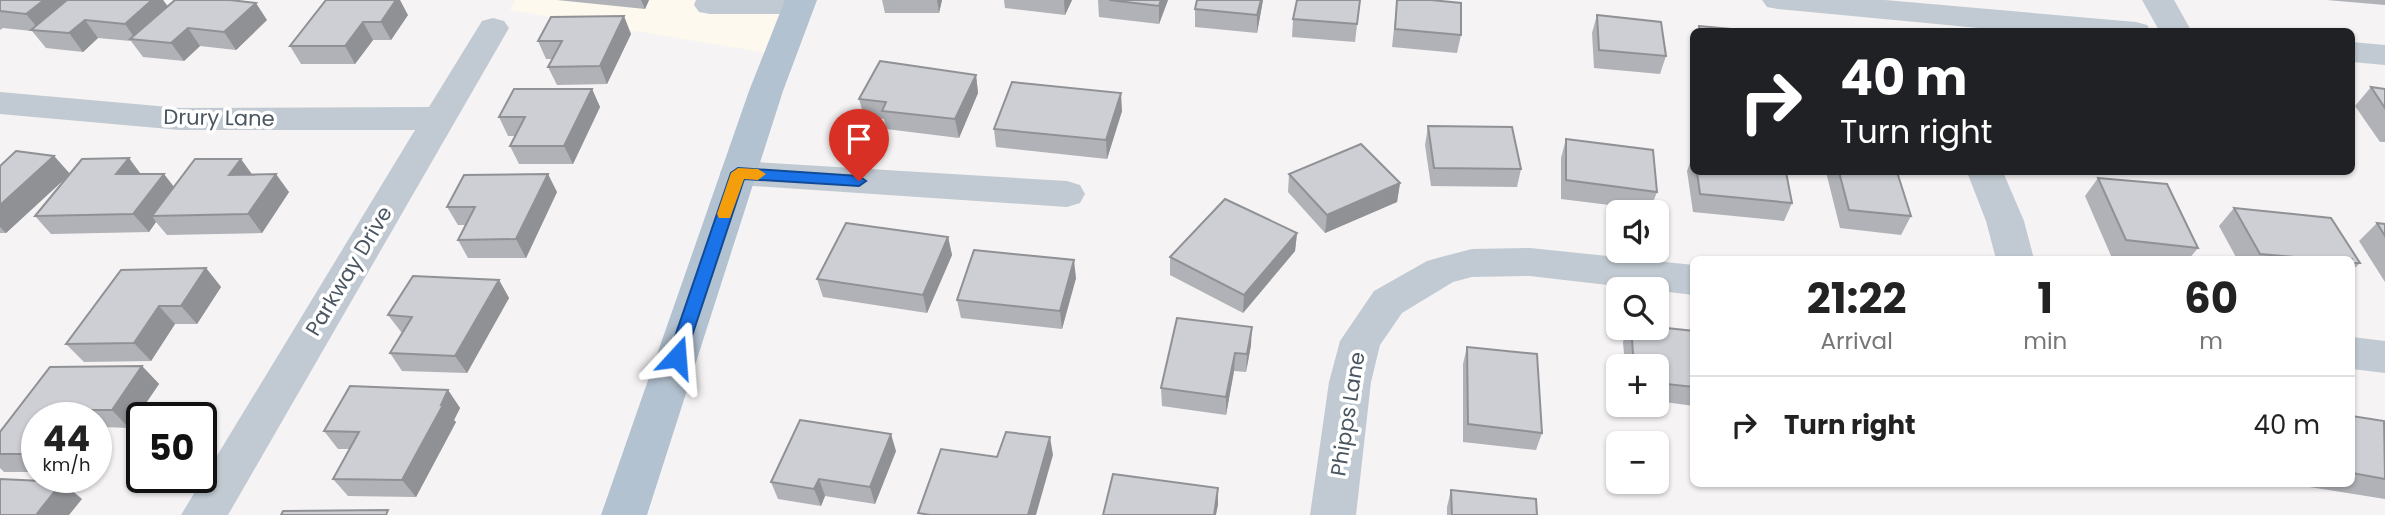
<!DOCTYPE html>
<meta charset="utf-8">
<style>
:root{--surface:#fff;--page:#f6f6f6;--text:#222;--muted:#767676;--line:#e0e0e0}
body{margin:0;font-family:Poppins,sans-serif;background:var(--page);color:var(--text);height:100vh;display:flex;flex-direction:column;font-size:26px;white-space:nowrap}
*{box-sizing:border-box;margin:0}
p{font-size:23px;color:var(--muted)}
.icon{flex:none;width:38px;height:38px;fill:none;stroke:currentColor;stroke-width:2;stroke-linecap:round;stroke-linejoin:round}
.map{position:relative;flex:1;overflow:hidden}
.panel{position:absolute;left:1690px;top:256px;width:665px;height:231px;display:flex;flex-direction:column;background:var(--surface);border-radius:10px;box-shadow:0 2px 5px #0004}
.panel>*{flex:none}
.hud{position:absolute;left:1690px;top:28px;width:665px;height:147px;border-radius:10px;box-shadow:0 2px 5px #0004;background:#202124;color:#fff;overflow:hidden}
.controls{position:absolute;left:1606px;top:200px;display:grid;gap:14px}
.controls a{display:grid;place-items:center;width:63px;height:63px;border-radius:10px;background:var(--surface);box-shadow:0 2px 5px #0004;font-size:35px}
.speed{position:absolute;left:21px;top:402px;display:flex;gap:14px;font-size:35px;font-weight:700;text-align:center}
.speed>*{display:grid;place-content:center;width:91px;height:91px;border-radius:50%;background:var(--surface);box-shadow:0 2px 5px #0004;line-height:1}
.speed small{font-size:18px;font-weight:400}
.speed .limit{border:4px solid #111;border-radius:10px;background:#fff;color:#111}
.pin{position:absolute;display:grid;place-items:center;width:60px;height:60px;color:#fff;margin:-72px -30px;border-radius:50% 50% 50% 0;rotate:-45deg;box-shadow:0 0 7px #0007}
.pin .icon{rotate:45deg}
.me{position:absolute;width:77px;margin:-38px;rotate:19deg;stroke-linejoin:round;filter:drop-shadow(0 0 5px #0008)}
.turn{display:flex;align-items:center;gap:24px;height:147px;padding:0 35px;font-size:32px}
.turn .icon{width:91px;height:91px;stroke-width:2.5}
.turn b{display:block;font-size:49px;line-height:60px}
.eta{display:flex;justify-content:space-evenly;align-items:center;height:119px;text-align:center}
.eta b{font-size:42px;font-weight:700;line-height:49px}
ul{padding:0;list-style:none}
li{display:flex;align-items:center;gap:21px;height:98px;padding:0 35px;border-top:2px solid var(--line)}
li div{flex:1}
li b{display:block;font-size:26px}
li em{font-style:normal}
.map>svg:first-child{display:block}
.commercial{fill:#fdf9ef}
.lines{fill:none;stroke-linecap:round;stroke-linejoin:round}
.minor{fill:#c1cad2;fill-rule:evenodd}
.major{fill:#b3c2d1;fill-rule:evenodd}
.wall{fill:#b0b2b7}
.shaded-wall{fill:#909195}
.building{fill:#cdcfd5;stroke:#909195;stroke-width:2}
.route{fill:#1a73e8;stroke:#114b97;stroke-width:2}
.slow{fill:#f59e0b}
.labels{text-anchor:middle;stroke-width:7;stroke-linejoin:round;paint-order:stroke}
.street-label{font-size:21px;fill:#4a5661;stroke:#fff}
</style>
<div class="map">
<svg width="2385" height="515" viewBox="0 0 2385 515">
<rect width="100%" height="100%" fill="#f5f3f3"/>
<!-- commercial -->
<polygon class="commercial" points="515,0 784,0 767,53 510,10"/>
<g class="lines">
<!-- minor -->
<g class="minor">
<polygon points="696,0 811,0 815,5 810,12 799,14 710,14 699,12 694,5"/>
<polygon points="1762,0 1885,0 2136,22 2147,25 2152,32 2021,32 1778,9 1767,7"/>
<polygon points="2142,0 2174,0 2192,32 2160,32"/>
<polygon points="493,18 504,21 509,28 228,515 181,515 415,130 180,130 0,114 0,92 180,108 429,107 482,21"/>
<polygon points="2352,42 2385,45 2385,65 2352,62"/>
<polygon points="738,161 1067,181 1080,185 1085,194 1080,203 1067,207 738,185 725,182 720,173 725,164"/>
<polygon points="1967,172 2003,172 2024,221 2034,259 1996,259 1986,221"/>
<polygon points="1530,248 1694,265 1694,295 1530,276 1472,277 1453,282 1402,313 1380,345 1371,382 1356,515 1310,515 1329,382 1340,341 1374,291 1427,261 1441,257 1472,249"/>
<polygon points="2352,337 2385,341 2385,373 2352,369"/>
</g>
<!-- major -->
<polygon class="major" points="785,0 817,0 783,91 647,515 601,515 749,91"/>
</g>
<!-- wall -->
<g class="wall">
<polygon points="0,0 163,0 168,6 267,20 236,50 200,46 184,61 143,57 131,41 98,38 83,52 46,48 32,31 3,28 0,30"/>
<polygon points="326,0 408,15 391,40 373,40 355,64 301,64 290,46"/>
<polygon points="557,0 649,0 645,9"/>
<polygon points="882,0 942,0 939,13 885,13"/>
<polygon points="1004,0 1072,0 1065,15 1005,8"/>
<polygon points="1098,0 1168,0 1159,24 1099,17"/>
<polygon points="1197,0 1263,0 1257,33 1195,27 1195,9"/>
<polygon points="1360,0 1355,42 1292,37 1293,19"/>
<polygon points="1397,0 1461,35 1457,53 1392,47"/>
<polygon points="2327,0 2385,0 2385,5"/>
<polygon points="1597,15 1666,56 1660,74 1594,68 1592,33"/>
<polygon points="631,34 607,84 557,85 548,67 552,59 546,59 538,41"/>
<polygon points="976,75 978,93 959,138 886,129 884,119 864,117 859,99"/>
<polygon points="2371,87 2385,89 2385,142 2380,142 2355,106"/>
<polygon points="592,89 600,107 573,164 519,164 510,146 515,136 508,136 499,117"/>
<polygon points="1122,111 1107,159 996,147 994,129"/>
<polygon points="1428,126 1521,169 1517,187 1431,186 1425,145"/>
<polygon points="1566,139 1657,192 1650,210 1561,199 1561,158"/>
<polygon points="1694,153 1694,172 1786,172 1792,203 1784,221 1693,212 1687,171"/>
<polygon points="54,156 70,174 141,174 174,187 252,174 289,192 262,233 167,235 156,222 149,232 51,234 35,216 66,178 6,233 0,233 0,166"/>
<polygon points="1826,172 1897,172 1911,216 1901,235 1840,228"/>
<polygon points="1289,174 1400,183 1397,202 1325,233 1288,192"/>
<polygon points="2098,178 2198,248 2189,259 2112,258 2085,196"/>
<polygon points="557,192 526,258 468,258 458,240 465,225 458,225 447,207"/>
<polygon points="2234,208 2331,218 2360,263 2352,271 2352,259 2237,259 2219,226"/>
<polygon points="2377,223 2385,224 2385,282 2359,241"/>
<polygon points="1297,233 1295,251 1243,313 1170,275 1170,257"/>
<polygon points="948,237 952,255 927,313 823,297 817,279"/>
<polygon points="206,268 221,287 197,324 175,324 151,361 84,362 66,344"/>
<polygon points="1076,278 1062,329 961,318 957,300"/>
<polygon points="499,280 509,298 467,373 402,371 390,353 402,333 388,315"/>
<polygon points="1629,327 1657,327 1694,331 1694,406 1657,401 1657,366 1625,366 1623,342"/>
<polygon points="1251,345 1246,372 1234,371 1226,415 1162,406 1161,388"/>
<polygon points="1467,347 1542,433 1536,450 1463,442 1463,364"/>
<polygon points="142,366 159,384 129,428 104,427 96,438 96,418 37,418 37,472 4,472 0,468 0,432 50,367"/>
<polygon points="448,390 460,408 454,420 456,422 416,497 348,496 333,479 350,449 338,449 324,431"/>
<polygon points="2352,416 2385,423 2385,499 2284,483 2352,483"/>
<polygon points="896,451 875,504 825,496 821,506 778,499 771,482"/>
<polygon points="1451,490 1537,515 1447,515 1447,507"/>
</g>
<!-- shaded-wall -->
<g class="shaded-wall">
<polygon points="44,0 74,0 76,3 41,32 26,14"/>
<polygon points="152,0 163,0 171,12 136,40 125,24"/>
<polygon points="396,0 400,0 408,15 391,40 381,22"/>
<polygon points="641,0 649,0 645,9"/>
<polygon points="937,0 942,0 939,13"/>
<polygon points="1064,0 1072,0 1065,15"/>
<polygon points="1161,0 1168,0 1159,24 1159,6"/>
<polygon points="1261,0 1263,0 1257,33 1257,15"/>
<polygon points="256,3 267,20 236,50 224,32"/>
<polygon points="624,16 631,34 607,84 600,66"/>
<polygon points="85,20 98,38 83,52 69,33"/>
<polygon points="363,22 373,40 355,64 345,46"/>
<polygon points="188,28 200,46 184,61 171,43"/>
<polygon points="976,75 978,93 959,138 955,119"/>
<polygon points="592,89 600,107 573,164 564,146"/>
<polygon points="1121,93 1122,111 1107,159 1106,140"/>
<polygon points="54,156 70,174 6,233 0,227 0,205"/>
<polygon points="129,158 143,177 116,174"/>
<polygon points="241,159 254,177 229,175"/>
<polygon points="164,174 178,192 152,216 156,222 149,232 133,214"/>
<polygon points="276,174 289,192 262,233 248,214"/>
<polygon points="548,174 557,192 526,258 516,239"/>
<polygon points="1400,183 1397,202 1325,233 1327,215"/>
<polygon points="1297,233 1295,251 1243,313 1244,295"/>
<polygon points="948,237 952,255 927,313 923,295"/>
<polygon points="1074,260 1076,278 1062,329 1060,311"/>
<polygon points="206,268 221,287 197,324 181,306"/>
<polygon points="499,280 509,298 467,373 455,356"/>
<polygon points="159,306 175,324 151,361 134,343"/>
<polygon points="1252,327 1251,345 1246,372 1247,354"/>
<polygon points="1235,353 1234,371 1226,415 1226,397"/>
<polygon points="142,366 159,384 129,428 112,410"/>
<polygon points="448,390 460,408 454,420 456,422 416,497 402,480"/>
<polygon points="86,410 95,418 80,418"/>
<polygon points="96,420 104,427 96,438"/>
<polygon points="891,434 896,451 875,504 870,487"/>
<polygon points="1050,437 1053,455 1036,515 1028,515"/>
<polygon points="819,479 825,496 821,506 814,489"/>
<polygon points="62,482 82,499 69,515 36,515"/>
<polygon points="1218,488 1218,505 1216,515 1214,515"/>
</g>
<!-- building -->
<g class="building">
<polygon points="0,0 44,0 26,14 0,11"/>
<polygon points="67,0 152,0 125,24 85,20 69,33 31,30"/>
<polygon points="175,0 230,0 256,3 224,32 188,28 171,43 130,39"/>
<polygon points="326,0 396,0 381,22 363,22 345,46 290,46"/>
<polygon points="1109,0 1161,0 1159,6"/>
<polygon points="1197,0 1261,0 1257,15 1195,9"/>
<polygon points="1297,0 1360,0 1357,24 1293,19"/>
<polygon points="1397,0 1431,0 1461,3 1461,35 1395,29"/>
<polygon points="1597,15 1661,22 1666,56 1599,50"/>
<polygon points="624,16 600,66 548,67 562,41 538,41 551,17"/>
<polygon points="1699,26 1763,32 1700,32"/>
<polygon points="880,61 976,75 955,119 882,111 886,102 859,99"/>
<polygon points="1012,82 1121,93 1106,140 994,129"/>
<polygon points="2371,87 2385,89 2385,108"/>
<polygon points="514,89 592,89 564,146 510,146 525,117 499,117"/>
<polygon points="1428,126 1512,127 1521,169 1434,168"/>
<polygon points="1566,139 1653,150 1657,192 1566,180"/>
<polygon points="1361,144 1400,183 1327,215 1289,174"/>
<polygon points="16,151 54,156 0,205 0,166"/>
<polygon points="129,158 116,174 164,174 133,214 35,216 82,159"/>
<polygon points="195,159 241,159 229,175 276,174 248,214 152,216"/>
<polygon points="1697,172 1786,172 1792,203 1700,194"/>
<polygon points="1839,172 1897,172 1911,216 1849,210"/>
<polygon points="548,174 516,239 458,240 475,207 447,207 464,175"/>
<polygon points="2098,178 2167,184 2198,248 2126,240"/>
<polygon points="1225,199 1297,233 1244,295 1170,257"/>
<polygon points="2234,208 2331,218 2360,263 2352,263 2352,259 2315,259 2260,254"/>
<polygon points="846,223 948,237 923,295 817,279"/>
<polygon points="2377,223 2385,224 2385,236"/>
<polygon points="974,250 1074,260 1060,311 957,300"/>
<polygon points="206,268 181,306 159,306 134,343 66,344 121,270"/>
<polygon points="413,276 499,280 455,356 390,353 412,317 388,315"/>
<polygon points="1177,318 1252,327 1247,354 1235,353 1226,397 1161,388"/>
<polygon points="1631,327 1657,327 1694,331 1694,387 1657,383 1657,366 1634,366"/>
<polygon points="1467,347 1537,354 1542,433 1468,424"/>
<polygon points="142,366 112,410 86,410 80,418 37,418 37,454 0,454 0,432 50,367"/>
<polygon points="350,386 448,390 441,405 443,405 402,480 333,479 359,432 324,431"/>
<polygon points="2352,416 2384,421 2385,479 2352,473"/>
<polygon points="800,420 891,434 870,487 819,479 814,489 771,482"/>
<polygon points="1006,432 1050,437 1028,515 930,515 918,513 941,449 997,457"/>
<polygon points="1113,474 1218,488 1214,515 1103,515"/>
<polygon points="0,479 62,482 36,515 0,515"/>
<polygon points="1451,490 1536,499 1537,515 1452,515"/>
<polygon points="388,510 386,515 281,515 283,511"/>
</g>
<!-- route -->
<polygon class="route" points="738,168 859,176 866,181 859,186 744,179 685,357 683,362 671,362 668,357 731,173"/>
<!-- slow -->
<polygon class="slow" points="738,168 758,169 766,174 758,180 744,179 730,218 719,218 717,214 731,173"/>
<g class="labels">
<!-- street labels -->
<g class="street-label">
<text transform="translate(219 118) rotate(1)" y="7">Drury Lane</text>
<text transform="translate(349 271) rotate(-59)" y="7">Parkway Drive</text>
<text transform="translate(1348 414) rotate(-81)" y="7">Phipps Lane</text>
</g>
</g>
</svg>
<div class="controls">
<a><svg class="icon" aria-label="sound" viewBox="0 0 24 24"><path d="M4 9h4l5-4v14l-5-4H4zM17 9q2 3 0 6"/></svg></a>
<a><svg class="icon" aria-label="search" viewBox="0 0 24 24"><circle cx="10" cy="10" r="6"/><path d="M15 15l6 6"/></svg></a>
<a>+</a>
<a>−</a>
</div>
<div class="speed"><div>44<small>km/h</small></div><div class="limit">50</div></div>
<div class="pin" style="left:859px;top:181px;background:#d93025"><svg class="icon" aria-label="arrive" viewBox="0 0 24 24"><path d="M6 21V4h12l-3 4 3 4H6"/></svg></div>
<svg class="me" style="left:677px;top:357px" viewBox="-20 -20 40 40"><path d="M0-17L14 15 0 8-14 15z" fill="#1a73e8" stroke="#fff" stroke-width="4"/></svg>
<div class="hud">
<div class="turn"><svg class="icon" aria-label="right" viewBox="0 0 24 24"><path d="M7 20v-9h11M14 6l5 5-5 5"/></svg><div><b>40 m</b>Turn right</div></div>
</div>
<section class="panel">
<div class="eta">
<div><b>21:22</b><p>Arrival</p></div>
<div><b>1</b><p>min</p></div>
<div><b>60</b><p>m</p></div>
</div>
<ul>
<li><svg class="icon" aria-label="right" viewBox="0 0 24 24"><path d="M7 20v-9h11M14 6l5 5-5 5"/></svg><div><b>Turn right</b></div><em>40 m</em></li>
</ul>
</section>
</div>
